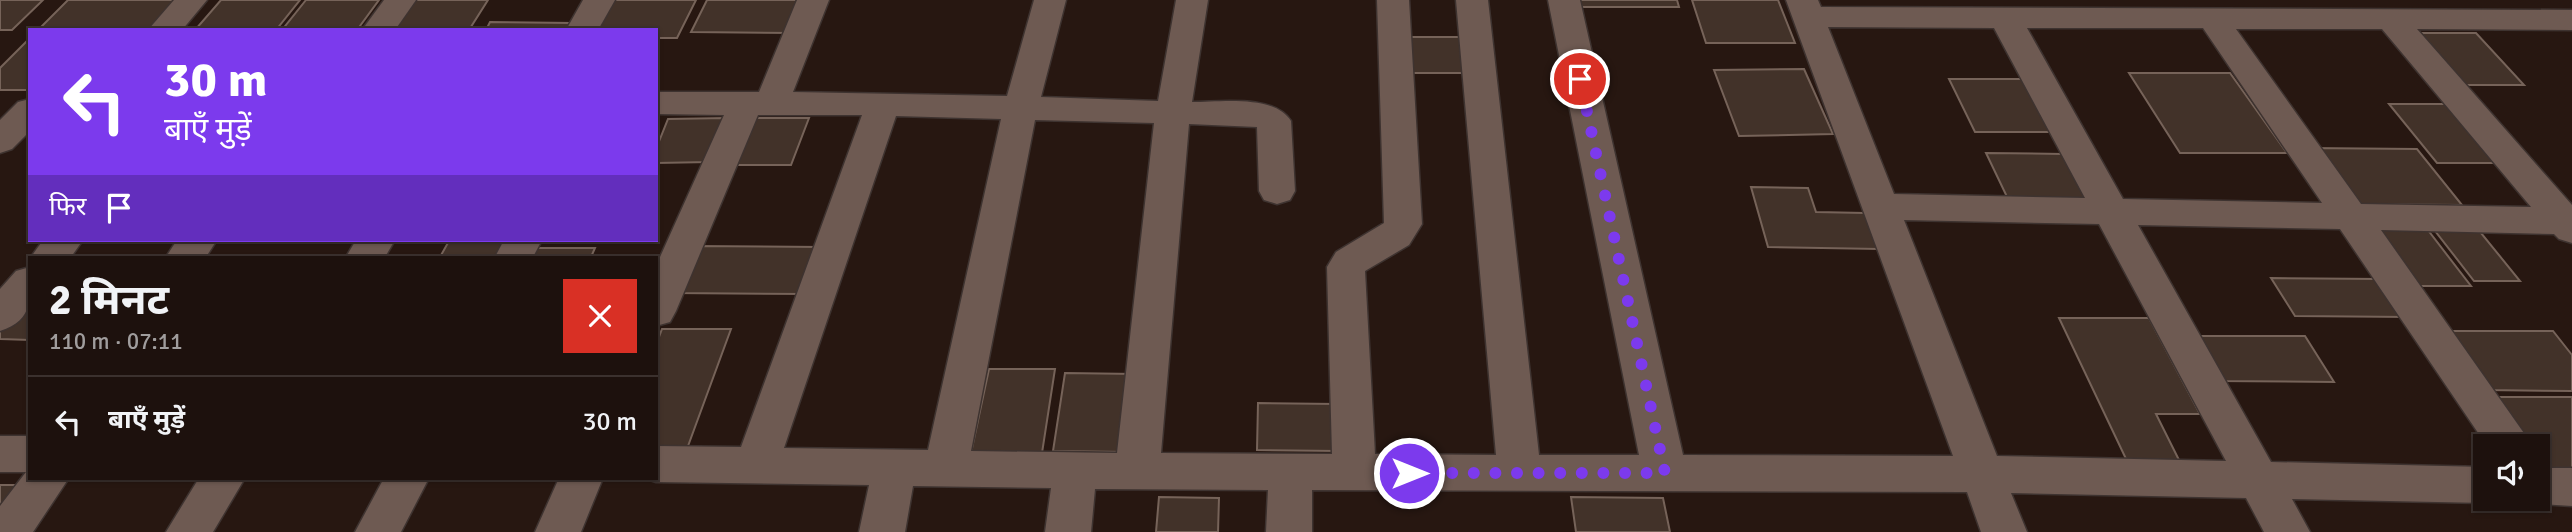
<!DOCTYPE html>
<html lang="hi">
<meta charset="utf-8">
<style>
:root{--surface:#1d110d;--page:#251a16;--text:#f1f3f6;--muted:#a09d9d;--line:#3b312e}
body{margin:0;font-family:Signika,"Noto Sans Devanagari",sans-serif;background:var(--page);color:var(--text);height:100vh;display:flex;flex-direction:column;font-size:26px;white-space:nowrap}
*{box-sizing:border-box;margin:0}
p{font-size:23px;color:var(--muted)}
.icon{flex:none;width:38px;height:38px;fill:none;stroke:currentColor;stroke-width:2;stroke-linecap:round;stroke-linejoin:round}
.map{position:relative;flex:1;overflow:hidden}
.details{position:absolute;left:28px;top:256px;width:630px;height:224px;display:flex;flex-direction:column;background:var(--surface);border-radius:0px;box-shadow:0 2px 5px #0004,0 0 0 2px var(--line)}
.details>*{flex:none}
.guide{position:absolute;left:28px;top:28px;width:630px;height:214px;border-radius:0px;box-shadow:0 2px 5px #0004,0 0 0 2px var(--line);background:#7c3aed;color:#fff;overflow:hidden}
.fabs{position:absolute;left:2473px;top:434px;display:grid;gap:14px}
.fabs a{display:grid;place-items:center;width:77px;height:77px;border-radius:0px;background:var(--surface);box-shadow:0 2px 5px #0004,0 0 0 2px var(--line);font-size:35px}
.pin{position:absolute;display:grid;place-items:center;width:60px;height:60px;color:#fff;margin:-30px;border:4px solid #fff;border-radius:50%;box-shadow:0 2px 7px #0007}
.me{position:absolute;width:77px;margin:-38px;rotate:90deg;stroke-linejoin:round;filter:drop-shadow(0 0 5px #0008)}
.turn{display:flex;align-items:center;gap:24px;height:147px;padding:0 21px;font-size:32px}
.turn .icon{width:91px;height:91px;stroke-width:2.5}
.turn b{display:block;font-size:49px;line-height:60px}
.then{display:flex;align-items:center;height:66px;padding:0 21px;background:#0003;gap:14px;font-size:26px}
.round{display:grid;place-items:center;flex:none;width:74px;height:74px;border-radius:0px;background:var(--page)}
.overview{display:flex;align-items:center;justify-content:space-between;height:119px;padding:0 21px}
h1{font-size:42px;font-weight:700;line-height:52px}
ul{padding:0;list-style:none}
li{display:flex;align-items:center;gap:21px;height:91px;padding:0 21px;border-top:2px solid var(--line)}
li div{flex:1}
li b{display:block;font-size:26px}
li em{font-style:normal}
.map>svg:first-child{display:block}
.building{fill:#423229;stroke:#766359;stroke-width:2}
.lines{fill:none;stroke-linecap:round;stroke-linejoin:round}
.street-casing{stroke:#3e3330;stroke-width:3}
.street{fill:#6e5a52;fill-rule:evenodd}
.route{stroke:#7c3aed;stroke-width:12;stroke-dasharray:0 21.6}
</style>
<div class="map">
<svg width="2572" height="532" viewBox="0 0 2572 532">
<rect width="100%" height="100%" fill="#271711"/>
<!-- building -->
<g class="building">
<polygon points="0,0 43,0 12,30 0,30"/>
<polygon points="68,0 183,0 156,30 38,30"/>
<polygon points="221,0 300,0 276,30 195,30"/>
<polygon points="306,0 379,0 357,30 282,30"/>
<polygon points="414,0 488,0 469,30 393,30"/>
<polygon points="604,0 696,0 677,38 656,38 656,30 587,30"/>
<polygon points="707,0 807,0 794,33 691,32"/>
<polygon points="1565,0 1677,0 1679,7 1566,7"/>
<polygon points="1692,0 1778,0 1795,43 1706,43"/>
<polygon points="490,22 572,23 568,30 486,30"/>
<polygon points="2410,33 2476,33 2524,85 2454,85"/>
<polygon points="1403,37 1464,37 1469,73 1406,73"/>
<polygon points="30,38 30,90 0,90 0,68"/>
<polygon points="1804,69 1833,134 1739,136 1714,70"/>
<polygon points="2129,73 2230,73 2287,153 2180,153"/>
<polygon points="1949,79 2024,79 2053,132 1975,132"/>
<polygon points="2389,104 2452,104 2503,163 2437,163"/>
<polygon points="726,118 710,162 656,163 656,149 668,119"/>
<polygon points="744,118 809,118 791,165 723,165"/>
<polygon points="2308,148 2417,149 2462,205 2348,204"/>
<polygon points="1986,153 2063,154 2089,202 2009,201"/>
<polygon points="1751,187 1808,188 1816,212 1865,213 1879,249 1768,247"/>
<polygon points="2375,225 2424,225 2471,286 2419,286"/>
<polygon points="2432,227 2477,228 2520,281 2474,281"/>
<polygon points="449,241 513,241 505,257 440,257"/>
<polygon points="692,246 822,247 806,294 673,293"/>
<polygon points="532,248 595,248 591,257 527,257"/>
<polygon points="2271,278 2381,279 2408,317 2295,316"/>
<polygon points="30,287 30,340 0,339 0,323"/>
<polygon points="2059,318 2149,318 2200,414 2156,414 2180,462 2127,461"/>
<polygon points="662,329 731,329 688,446 656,446 656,345"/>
<polygon points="2443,331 2553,331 2572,355 2572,391 2486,390"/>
<polygon points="2190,336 2305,336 2334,382 2215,381"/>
<polygon points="989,369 1055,369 1042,453 971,453"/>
<polygon points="1065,373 1136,374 1128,452 1053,451"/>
<polygon points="2489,397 2572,397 2572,470 2542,470 2538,464 2538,446 2525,446"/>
<polygon points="1258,403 1337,404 1338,451 1257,450"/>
<polygon points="0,485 22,485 0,515"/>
<polygon points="1159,497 1219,498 1218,532 1156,532"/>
<polygon points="1571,497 1663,498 1670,532 1576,532"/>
</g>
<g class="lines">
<!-- street casing -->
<g class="street-casing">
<g id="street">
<polygon points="174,0 207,0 182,30 148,30"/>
<polygon points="384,0 416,0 395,30 362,30"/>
<polygon points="583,0 615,0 598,30 566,30"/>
<path d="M797 0H829L793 92 1007 96 1034 0H1066L1041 97 1158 101 1176 0H1208L1192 102C1220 102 1274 94 1291 121L1295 191 1290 200 1277 204 1264 200 1259 191 1257 127 1189 124 1161 453 1332 454 1327 267 1336 252 1384 223 1377 0H1409L1422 224 1409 245 1365 271 1375 454 1496 455 1456 0H1488L1539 455H1639L1548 0H1580L1683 455 1953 456 1786 0H1818L1821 7 2572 10V30L2417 29 2572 205V243L2559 239 2554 234 2381 230 2533 446H2487L2340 229 2138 225 2271 462 2485 467V499H2499L2485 503 2292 499 2310 532H2264L2246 498 2011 493 2027 532H1981L1967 492 1312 490V532H1266L1268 490 1095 489 1091 532H1045L1051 488 913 486 905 532H859L869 485 656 482 644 478H656V446L741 447 862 115H758L676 311 670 322 656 326V266L724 115 656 114V92H759ZM1828 27 1994 28 2085 198 1894 194ZM2027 28H2203L2322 203 2123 199ZM2236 29H2382L2531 207 2361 204ZM896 116 1001 119 928 450 784 448ZM1035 120 1154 123 1117 453 971 451ZM1904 220 2099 224 2226 461 1997 456Z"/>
<polygon points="30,99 30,131 12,149 0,153 0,120 18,102"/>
<polygon points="43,240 83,240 71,257 31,257"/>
<polygon points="177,240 217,240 206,257 166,257"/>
<polygon points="356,240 395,240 385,257 346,257"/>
<polygon points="504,240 542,240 533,257 495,257"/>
<path d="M30 267C30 297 35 320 0 331V289L16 271Z"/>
<polygon points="0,436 30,436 30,478 69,478 33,532 0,532 0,506 26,472 0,472"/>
<polygon points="2538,468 2572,468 2572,506 2538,504 2522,499 2538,499"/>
<polygon points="199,478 245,478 213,532 166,532"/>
<polygon points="384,478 429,478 401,532 355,532"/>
<polygon points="559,478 603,478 581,532 535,532"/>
</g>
</g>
<!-- street -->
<use href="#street" class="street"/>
</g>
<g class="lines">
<!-- route -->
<polyline class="route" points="1409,473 1665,473 1580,79"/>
</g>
</svg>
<div class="fabs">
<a><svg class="icon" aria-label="sound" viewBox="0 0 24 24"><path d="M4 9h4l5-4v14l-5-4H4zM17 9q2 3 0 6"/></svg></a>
</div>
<div class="pin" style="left:1580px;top:79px;background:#d93025"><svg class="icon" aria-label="arrive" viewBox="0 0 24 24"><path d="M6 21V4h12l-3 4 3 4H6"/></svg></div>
<svg class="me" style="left:1409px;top:473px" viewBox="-20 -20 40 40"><circle r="17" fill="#7c3aed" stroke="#fff" stroke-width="3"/><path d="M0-11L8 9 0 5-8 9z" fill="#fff"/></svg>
<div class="guide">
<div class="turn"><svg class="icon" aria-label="left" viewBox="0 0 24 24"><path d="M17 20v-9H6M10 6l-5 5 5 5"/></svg><div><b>30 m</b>बाएँ मुड़ें</div></div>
<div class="then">फिर<svg class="icon" aria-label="arrive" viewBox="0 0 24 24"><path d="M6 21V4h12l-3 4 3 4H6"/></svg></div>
</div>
<section class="details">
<div class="overview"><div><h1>2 मिनट</h1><p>110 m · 07:11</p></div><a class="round" style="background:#d93025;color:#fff"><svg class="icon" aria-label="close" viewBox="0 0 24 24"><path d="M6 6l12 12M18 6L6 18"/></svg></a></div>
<ul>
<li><svg class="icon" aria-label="left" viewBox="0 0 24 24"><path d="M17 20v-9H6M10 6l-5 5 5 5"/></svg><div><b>बाएँ मुड़ें</b></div><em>30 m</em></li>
</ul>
</section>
</div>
